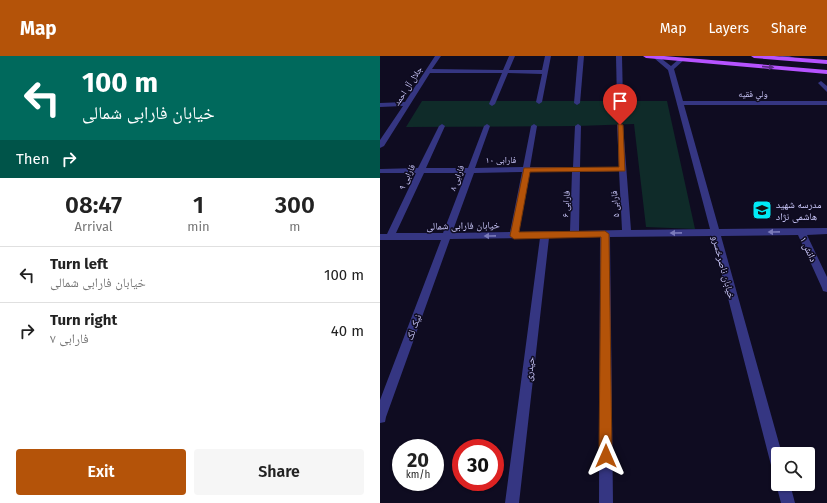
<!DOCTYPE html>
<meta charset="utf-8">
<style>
:root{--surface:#fff;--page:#f6f6f6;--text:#222;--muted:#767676;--line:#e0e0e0;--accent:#b45309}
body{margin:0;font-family:"Fira Sans","Noto Naskh Arabic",sans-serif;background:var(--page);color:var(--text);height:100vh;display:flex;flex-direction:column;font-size:15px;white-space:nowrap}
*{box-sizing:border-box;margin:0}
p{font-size:13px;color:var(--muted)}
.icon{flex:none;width:22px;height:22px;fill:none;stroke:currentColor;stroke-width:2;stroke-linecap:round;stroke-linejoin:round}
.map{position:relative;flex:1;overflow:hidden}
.details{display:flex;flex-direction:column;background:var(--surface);width:380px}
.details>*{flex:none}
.hud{background:#00695c;color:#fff;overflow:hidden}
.buttons{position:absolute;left:391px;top:391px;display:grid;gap:8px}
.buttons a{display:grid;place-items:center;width:44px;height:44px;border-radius:4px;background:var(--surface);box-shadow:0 1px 3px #0004;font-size:20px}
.speed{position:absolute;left:12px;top:383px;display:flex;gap:8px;font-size:20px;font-weight:700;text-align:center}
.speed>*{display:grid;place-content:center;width:52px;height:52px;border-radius:50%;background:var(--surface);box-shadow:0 1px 3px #0004;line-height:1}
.speed small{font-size:10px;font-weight:400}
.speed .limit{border:6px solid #d22;background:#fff;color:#111}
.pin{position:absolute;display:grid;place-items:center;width:34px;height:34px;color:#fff;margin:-41px -17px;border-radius:50% 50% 50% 0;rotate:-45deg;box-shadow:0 0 4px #0007}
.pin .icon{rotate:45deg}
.me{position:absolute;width:44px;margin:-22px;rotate:0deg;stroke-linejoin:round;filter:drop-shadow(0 0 3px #0008)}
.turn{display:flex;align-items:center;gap:14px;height:84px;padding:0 16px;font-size:18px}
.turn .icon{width:52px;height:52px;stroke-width:2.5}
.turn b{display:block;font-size:28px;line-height:34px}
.then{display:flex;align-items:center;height:38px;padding:0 16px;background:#0003;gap:8px;font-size:15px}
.eta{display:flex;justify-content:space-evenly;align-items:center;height:68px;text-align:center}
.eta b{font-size:24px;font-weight:600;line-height:28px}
.button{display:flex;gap:8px;margin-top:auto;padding:8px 16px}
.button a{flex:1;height:46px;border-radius:4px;background:var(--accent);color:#fff;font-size:16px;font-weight:600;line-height:46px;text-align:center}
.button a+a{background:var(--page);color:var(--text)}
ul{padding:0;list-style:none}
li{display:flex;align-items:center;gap:12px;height:56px;padding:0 16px;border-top:1px solid var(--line)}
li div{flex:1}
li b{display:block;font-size:15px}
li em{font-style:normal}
header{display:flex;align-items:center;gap:24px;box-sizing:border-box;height:56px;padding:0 20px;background:var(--accent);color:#fff}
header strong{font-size:19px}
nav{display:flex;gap:22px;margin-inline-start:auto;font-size:14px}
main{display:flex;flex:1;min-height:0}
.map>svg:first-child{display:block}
.green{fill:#0f2b29}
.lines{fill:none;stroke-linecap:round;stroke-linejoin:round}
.minor{fill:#353682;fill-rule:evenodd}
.major{fill:#b653ff;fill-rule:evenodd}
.oneway{fill:#5a2c85}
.oneway2{fill:#7a7aba}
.route{fill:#b45309;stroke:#753606}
.labels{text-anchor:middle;stroke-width:3;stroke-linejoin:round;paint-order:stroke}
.far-street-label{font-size:9px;fill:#cfccff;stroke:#0f0c21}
.poi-label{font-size:10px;fill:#cfccff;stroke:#0f0c21;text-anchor:start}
.street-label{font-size:10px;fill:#cfccff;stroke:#0f0c21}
</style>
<header>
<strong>Map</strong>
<nav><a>Map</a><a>Layers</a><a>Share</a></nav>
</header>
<main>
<section class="details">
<div class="hud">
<div class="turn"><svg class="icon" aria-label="left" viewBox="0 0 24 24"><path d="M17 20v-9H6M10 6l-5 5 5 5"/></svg><div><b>100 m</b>خیابان فارابی شمالی</div></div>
<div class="then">Then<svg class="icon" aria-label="right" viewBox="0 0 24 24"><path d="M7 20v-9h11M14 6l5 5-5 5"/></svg></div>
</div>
<div class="eta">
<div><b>08:47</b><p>Arrival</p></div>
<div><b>1</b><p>min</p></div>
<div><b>300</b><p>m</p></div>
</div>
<ul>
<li><svg class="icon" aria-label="left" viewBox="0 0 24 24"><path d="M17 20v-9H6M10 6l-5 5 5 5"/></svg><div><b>Turn left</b><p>خیابان فارابی شمالی</p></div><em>100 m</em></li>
<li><svg class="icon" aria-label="right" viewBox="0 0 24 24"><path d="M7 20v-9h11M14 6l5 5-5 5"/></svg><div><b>Turn right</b><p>فارابی ۷</p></div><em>40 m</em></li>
</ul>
<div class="button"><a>Exit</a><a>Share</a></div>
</section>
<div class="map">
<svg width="447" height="447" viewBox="0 0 447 447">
<rect width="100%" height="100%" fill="#0f0c21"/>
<!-- green -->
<polygon class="green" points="42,45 287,45 315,173 266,171 254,68 198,70 26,71"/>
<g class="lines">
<!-- minor -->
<g class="minor">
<polygon points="55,0 61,0 52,13 123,14 129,0 135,0 129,14 162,14 165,0 171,0 162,46 159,48 156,46 162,18 128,17 115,48 112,50 109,48 122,17 50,17 4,90 0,92 0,84 23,50 0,51 0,47 25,46"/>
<polygon points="198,0 204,0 200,47 197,49 194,47"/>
<polygon points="236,0 242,0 243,46 240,48 237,46"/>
<path d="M274 0H278L291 10 300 2 305 3 294 13 303 45H447V49H304L339 173 447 172V178L427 179 447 221V236L443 235 442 232 418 179 341 180 402 398H398V416L393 414 391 409 332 180 230 181 233 447H219L220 181 169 182 139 447H125L160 182 70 183 6 361 5 366 0 367V344L61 184H0V178H7L36 117H0V113L38 112 59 70 62 68 65 70 46 112H88L104 70 107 68 110 70 95 112 143 111 151 70 154 68 157 70 150 111H193L195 70 198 68 201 70 200 111H239L237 69 240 67 243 69 251 174 330 173 288 14 274 2ZM239 115 242 174 199 175 200 116ZM142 116 130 176 72 177 94 117ZM149 116H192L190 175 139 176ZM44 117H86L63 177H16Z"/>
<polygon points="399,0 409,0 418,3 415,5"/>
<polygon points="441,25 447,30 447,36 438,27"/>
<polygon points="398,423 398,428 410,428 415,447 401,447 396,428"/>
</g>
<!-- major -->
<g class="major">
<polygon points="263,0 284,0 447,14 447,18 266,2"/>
<polygon points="371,0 394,0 447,4 447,8 374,2"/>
</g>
</g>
<!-- one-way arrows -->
<defs><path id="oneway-solid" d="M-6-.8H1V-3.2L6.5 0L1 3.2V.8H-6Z"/></defs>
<use class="oneway" href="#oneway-solid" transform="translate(388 11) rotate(5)"/>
<g class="oneway2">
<use href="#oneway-solid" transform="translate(394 176) rotate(179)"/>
<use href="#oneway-solid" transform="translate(296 177) rotate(179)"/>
<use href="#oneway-solid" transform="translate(110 180) rotate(179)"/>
</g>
<!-- route -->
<polygon class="route" points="238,68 243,69 245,115 150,116 139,176 225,175 229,178 232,400 230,404 226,406 221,404 219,400 221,181 134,183 130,180 144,112 239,111"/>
<!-- icons -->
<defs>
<g id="school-square" transform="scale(1)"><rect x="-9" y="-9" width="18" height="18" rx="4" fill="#00ecf7" stroke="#0f0c21"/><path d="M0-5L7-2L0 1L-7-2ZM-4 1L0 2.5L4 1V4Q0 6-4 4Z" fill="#111"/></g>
</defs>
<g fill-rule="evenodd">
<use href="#school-square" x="382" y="154"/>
</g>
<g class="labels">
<!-- far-street labels -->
<g class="far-street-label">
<text transform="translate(28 30) rotate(-57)" y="3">جلال آل احمد</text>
<text x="373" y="41">ولي فقيه</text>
<text x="121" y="107">فارابی ۱۰</text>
<text transform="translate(27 121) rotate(-65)" y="3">فارابی ۹</text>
<text transform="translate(77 122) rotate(-70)" y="3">فارابی ۸</text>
<text transform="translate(186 148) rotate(-87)" y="3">فارابی ۶</text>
<text transform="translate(235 148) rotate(-94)" y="3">فارابی ۵</text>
</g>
<!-- poi labels -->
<g class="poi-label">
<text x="396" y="152">مدرسه شهید<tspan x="396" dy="12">ه‍اشمی نژاد</tspan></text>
</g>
<!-- street labels -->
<g class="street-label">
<text transform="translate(83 169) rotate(-1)" y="4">خیابان فارابی شمالی</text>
<text transform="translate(429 193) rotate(65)" y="4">دانش ۱</text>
<text transform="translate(344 211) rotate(75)" y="4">خیابان ناصرخسرو</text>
<text transform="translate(33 271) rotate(-70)" y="4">نیک لک</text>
<text transform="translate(149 313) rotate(-83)" y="4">حیدری</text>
</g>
</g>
</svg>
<div class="buttons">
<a><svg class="icon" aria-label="search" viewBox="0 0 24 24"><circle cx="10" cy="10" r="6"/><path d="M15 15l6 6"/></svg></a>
</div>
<div class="speed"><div>20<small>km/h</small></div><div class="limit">30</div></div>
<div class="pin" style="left:240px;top:69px;background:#d93025"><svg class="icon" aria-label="arrive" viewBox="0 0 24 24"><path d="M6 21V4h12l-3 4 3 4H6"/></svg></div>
<svg class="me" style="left:226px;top:400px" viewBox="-20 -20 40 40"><path d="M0-17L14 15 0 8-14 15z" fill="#b45309" stroke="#fff" stroke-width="4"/></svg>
</div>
</main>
